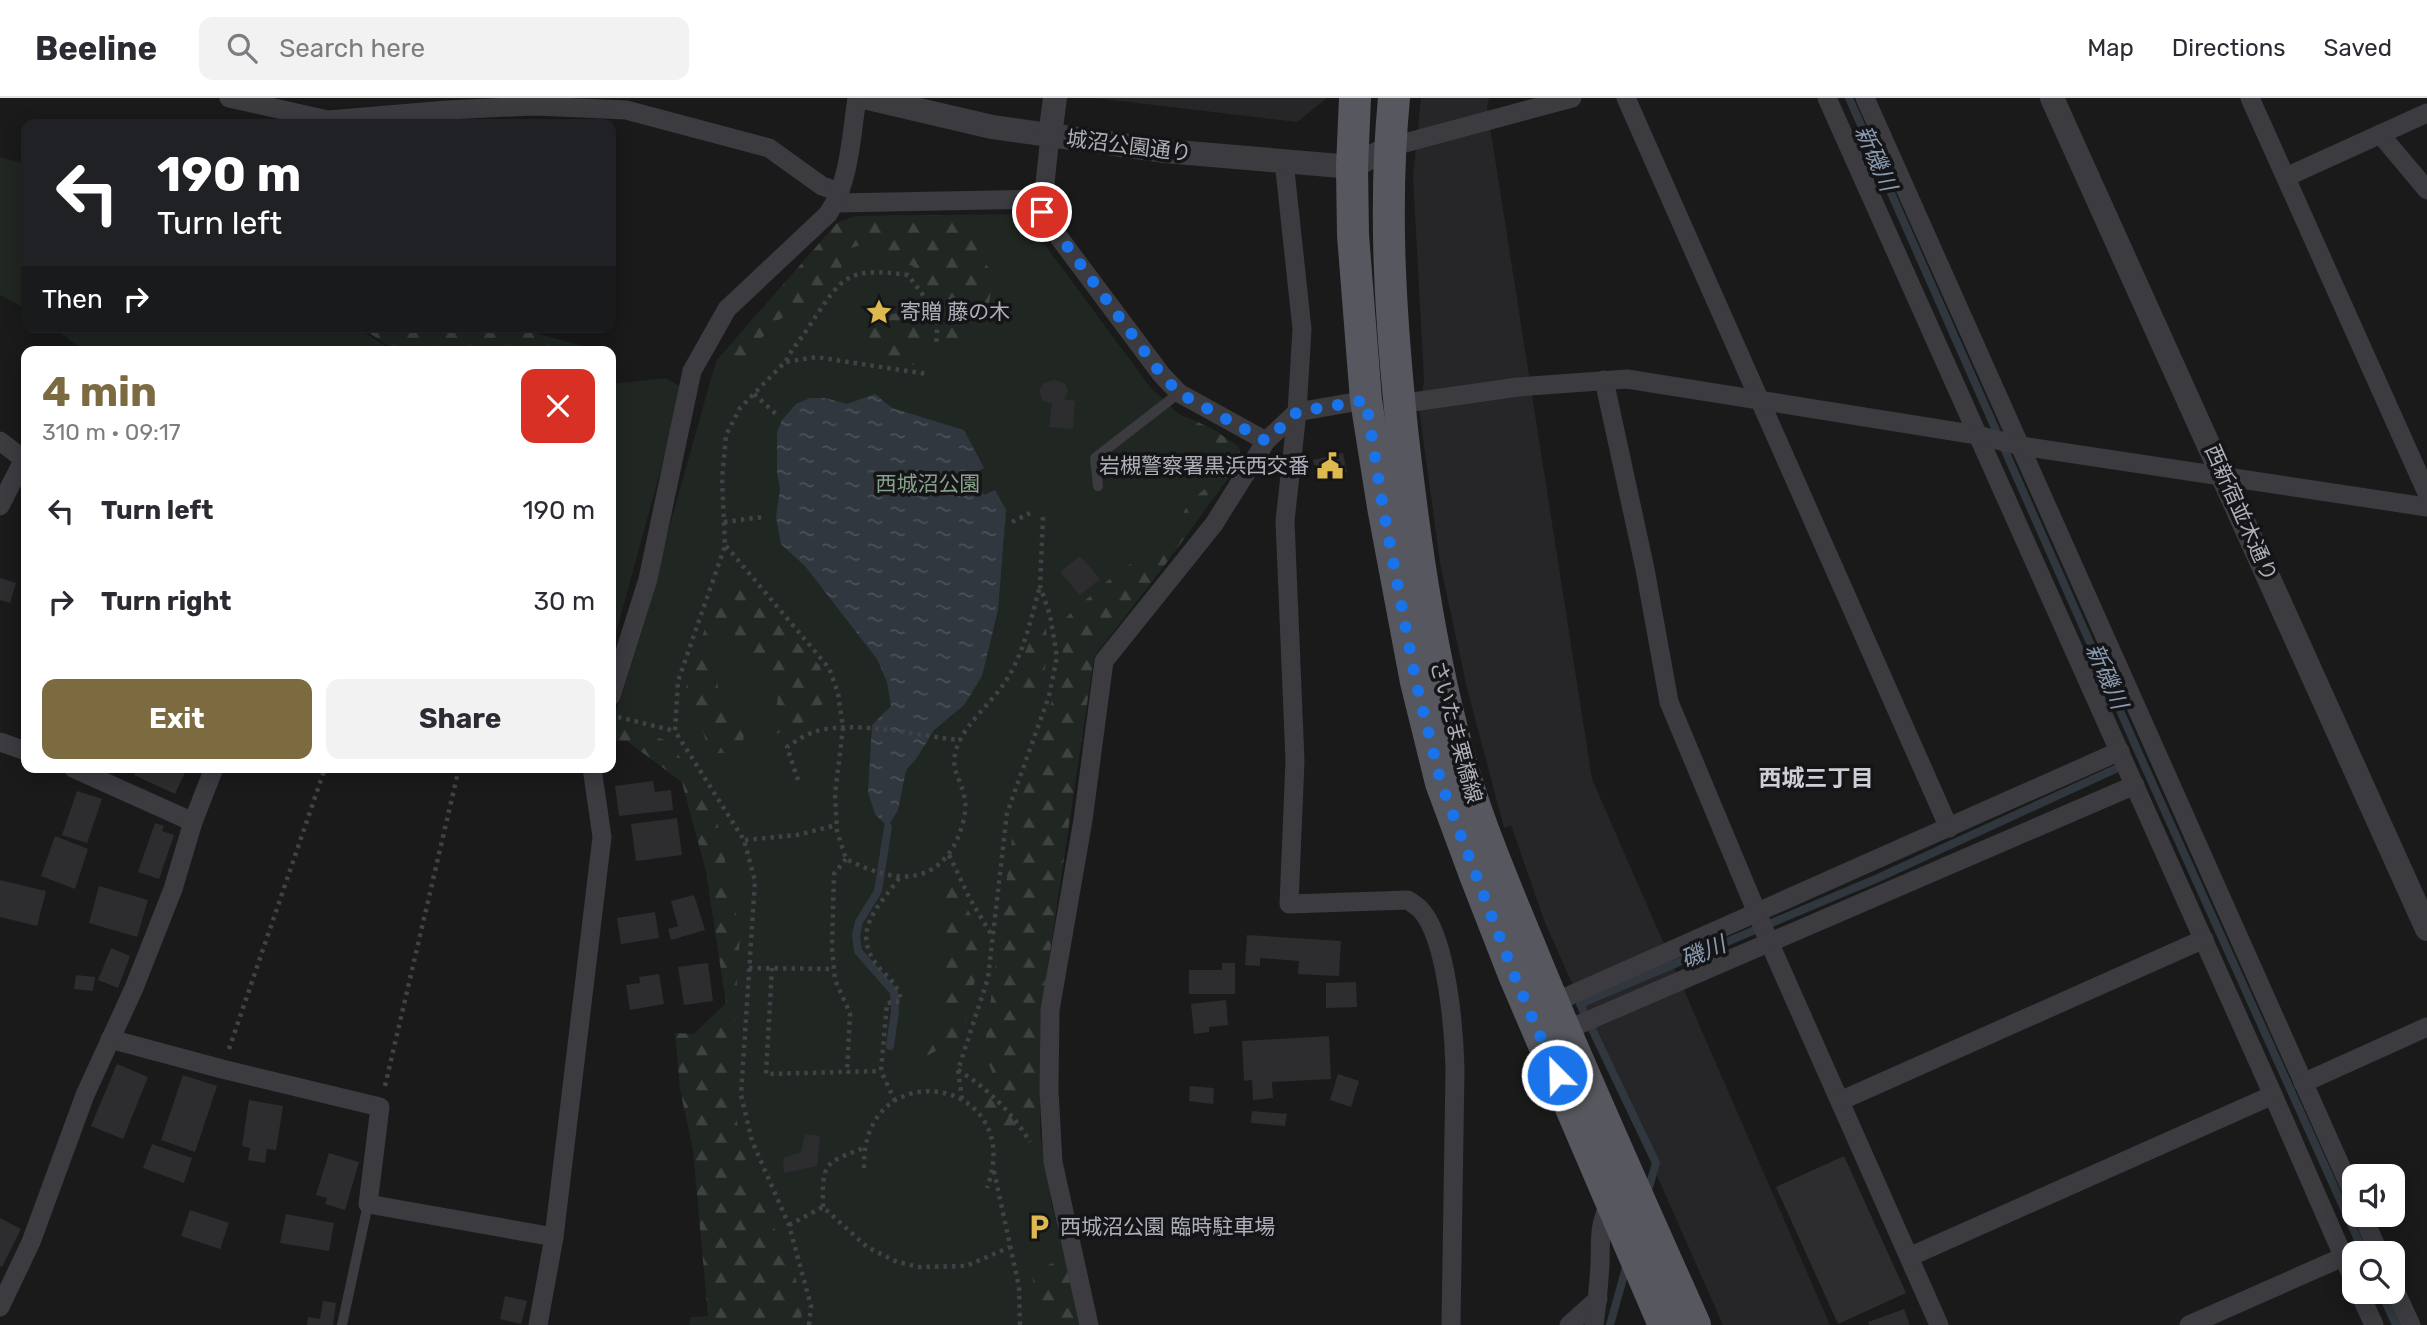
<!DOCTYPE html>
<meta charset="utf-8">
<style>
:root{--surface:#fff;--page:#f2f2f3;--text:#2b2b33;--muted:#7c7c81;--line:#e1e1e2;--accent:#7c6b40}
body{margin:0;font-family:Rubik,"Noto Sans JP",sans-serif;background:var(--page);color:var(--text);height:100vh;display:flex;flex-direction:column;font-size:26px;white-space:nowrap}
*{box-sizing:border-box;margin:0}
p{font-size:23px;color:var(--muted)}
.icon{flex:none;width:38px;height:38px;fill:none;stroke:currentColor;stroke-width:2;stroke-linecap:round;stroke-linejoin:round}
.map{position:relative;flex:1;overflow:hidden}
.sheet{position:absolute;left:21px;top:248px;width:595px;height:427px;display:flex;flex-direction:column;background:var(--surface);border-radius:14px;box-shadow:0 4px 18px #0003}
.sheet>*{flex:none}
.hud{position:absolute;left:21px;top:21px;width:595px;height:214px;border-radius:14px;box-shadow:0 4px 18px #0003;background:#202124;color:#fff;overflow:hidden}
.controls{position:absolute;left:2342px;top:1066px;display:grid;gap:14px}
.controls a{display:grid;place-items:center;width:63px;height:63px;border-radius:14px;background:var(--surface);box-shadow:0 4px 18px #0003;font-size:35px}
.pin{position:absolute;display:grid;place-items:center;width:60px;height:60px;color:#fff;margin:-30px;border:4px solid #fff;border-radius:50%;box-shadow:0 2px 7px #0007}
.me{position:absolute;width:77px;margin:-38px;rotate:337deg;stroke-linejoin:round;filter:drop-shadow(0 0 5px #0008)}
.turn{display:flex;align-items:center;gap:24px;height:147px;padding:0 21px;font-size:32px}
.turn .icon{width:91px;height:91px;stroke-width:2.5}
.turn b{display:block;font-size:49px;line-height:60px}
.then{display:flex;align-items:center;height:66px;padding:0 21px;background:#0003;gap:14px;font-size:26px}
.round{display:grid;place-items:center;flex:none;width:74px;height:74px;border-radius:14px;background:var(--page)}
.head{display:flex;align-items:center;justify-content:space-between;height:119px;padding:0 21px}
h1{font-size:42px;font-weight:700;line-height:52px;color:var(--accent)}
.cta{display:flex;gap:14px;margin-top:auto;padding:14px 21px}
.cta a{flex:1;height:80px;border-radius:14px;background:var(--accent);color:#fff;font-size:28px;font-weight:700;line-height:80px;text-align:center}
.cta a+a{background:var(--page);color:var(--text)}
ul{padding:0;list-style:none}
li{display:flex;align-items:center;gap:21px;height:91px;padding:0 21px}
li div{flex:1}
li b{display:block;font-size:26px}
li em{font-style:normal}
header{display:flex;align-items:center;gap:42px;box-sizing:border-box;height:98px;padding:0 35px;background:var(--surface);border-bottom:2px solid var(--line)}
header strong{font-size:33px}
nav{display:flex;gap:38px;margin-inline-start:auto;font-size:24px}
.search{width:490px;height:63px;background:var(--page);display:flex;align-items:center;gap:18px;box-sizing:border-box;padding:0 24px;border-radius:14px;color:var(--muted);font-size:26px}
.map>svg:first-child{display:block}
.built{fill:#262628}
.green{fill:#202621}
.forest{fill:url(#forest-firs)}
.water{fill:url(#water-ripples)}
.lines{fill:none;stroke-linecap:round;stroke-linejoin:round}
.stream{stroke:#31373e;stroke-width:8}
.building{fill:#2d2d2f}
.path{stroke:#414247;stroke-width:4.5;stroke-dasharray:3.5 5;stroke-linecap:butt}
.service{stroke:#3b3b40;stroke-width:10}
.minor{stroke:#3b3b40;stroke-width:19}
.tertiary{stroke:#3b3b40;stroke-width:24}
.primary{stroke:#57585f;stroke-width:32}
.route{stroke:#1a73e8;stroke-width:12;stroke-dasharray:0 21.6}
.labels{text-anchor:middle;stroke-width:7;stroke-linejoin:round;paint-order:stroke}
.street-label{font-size:21px;fill:#adb0b9;stroke:#151416}
.poi-label{font-size:21px;fill:#adb0b9;stroke:#151416;text-anchor:start}
.park-label{font-size:21px;fill:#87a28b;stroke:#151416}
.water-label{font-size:23px;font-style:italic;fill:#899bb0;stroke:#151416}
.neighbourhood-label{font-size:23px;font-weight:bold;fill:#cecfd6;stroke:#151416}
</style>
<header>
<strong>Beeline</strong>
<div class="search"><svg class="icon" aria-label="search" viewBox="0 0 24 24"><circle cx="10" cy="10" r="6"/><path d="M15 15l6 6"/></svg>Search here</div>
<nav><a>Map</a><a>Directions</a><a>Saved</a></nav>
</header>
<div class="map">
<svg width="2427" height="1227" viewBox="0 0 2427 1227">
<defs>
<pattern id="forest-firs" width="22" height="20" patternUnits="userSpaceOnUse" patternTransform="scale(1.75)"><rect width="22" height="20" fill="#202621"/><path d="M5 1l3.5 6h-7zM16 11l3.5 6h-7z" fill="#3e433f"/></pattern>
<pattern id="water-ripples" width="26" height="14" patternUnits="userSpaceOnUse" patternTransform="scale(1.75)"><rect width="26" height="14" fill="#31373e"/><path d="M2 4q2-2 4 0t4 0M15 11q2-2 4 0t4 0" fill="none" stroke="#4c5158"/></pattern>
</defs>
<rect width="100%" height="100%" fill="#1a1a1b"/>
<!-- built -->
<g class="built">
<polygon points="1095,0 1327,0 1297,24"/>
<polygon points="1421,0 1489,0 1487,9 1592,681 1830,1227 1723,1227 1544,822 1511,727 1504,730 1467,590 1440,465 1419,310 1424,283 1413,78"/>
</g>
<!-- green -->
<g class="green">
<polygon points="0,59 26,66 26,211 0,197"/>
<polygon points="1022,116 1151,290 1179,316 1211,330 1238,348 1242,361 1167,464 1094,559 1040,920 1040,1034 1051,1103 1080,1227 758,1227 694,936 726,905 706,773 682,684 627,643 611,643 611,626 624,590 714,270 717,262 837,125 856,118"/>
<path d="M53 229H356L395 254H125L118 247C95 266 72 243 53 229Z"/>
<polygon points="666,280 683,290 616,535 611,537 611,286"/>
</g>
<!-- forest -->
<g class="forest">
<polygon points="963,117 982,140 981,159 993,176 986,227 955,251 941,249 945,213 913,168 893,161 882,141 847,151 838,180 810,203 777,223 732,273 717,262 837,125 856,118"/>
<polygon points="919,207 932,229 921,267 889,264 867,237 876,222"/>
<polygon points="360,229 515,229 603,254 398,254"/>
<polygon points="1186,319 1211,330 1238,348 1242,361 1167,464 1094,559 1040,920 1040,1020 1001,1032 980,1005 995,981 984,954 1015,718 1032,672 1063,564 1062,523 1106,484 1170,436 1190,404 1225,373"/>
<polygon points="743,489 820,568 826,598 816,619 771,638 778,599 764,563 743,550 733,533 715,549 718,590 745,626 742,653 711,656 686,588 709,518 722,495"/>
<polygon points="1037,514 1044,516 1049,555 1038,596 1020,594 1011,583 1029,546"/>
<path d="M625 628 670 644 715 713 740 837 730 1000 747 1058 743 1074C767 1118 806 1175 801 1227H689L691 1219 708 1218 693 1052 680 991 675 935 694 936 726 905 706 773 682 684 627 643H611V629Z"/>
<polygon points="951,778 974,824 982,851 962,939 921,961 912,960 942,927 947,893 940,866 949,821 945,808 926,806 925,799 940,780"/>
<polygon points="1065,1161 1080,1227 1041,1227 1031,1173"/>
</g>
<!-- water -->
<polygon class="water" points="875,296 892,310 964,332 984,370 973,376 984,397 995,392 1006,412 998,512 982,578 964,607 934,632 916,661 906,672 898,712 888,729 875,716 868,694 872,627 891,608 887,584 877,561 805,468 781,446 776,419 780,391 777,374 777,334 782,322 796,306 810,300 825,300 847,306"/>
<g class="lines">
<!-- stream -->
<g class="stream">
<polyline points="1849,0 2141,660 2364,1155"/>
<polyline points="888,729 878,793 859,824 856,837 858,853 894,894 895,913 890,948"/>
<polyline points="1647,1096 1656,1065 1580,906 1878,780 2124,667"/>
<polyline points="2381,1194 2396,1227"/>
<polyline points="1610,1227 1627,1166"/>
</g>
</g>
<!-- building -->
<g class="building">
<polygon points="1054,282 1065,285 1068,293 1064,301 1075,303 1073,331 1049,329 1052,306 1043,303 1039,292 1044,285"/>
<polygon points="1343,355 1347,374 1318,381 1313,362"/>
<polygon points="1080,458 1100,481 1080,497 1060,474"/>
<polygon points="0,480 16,485 10,505 0,502"/>
<polygon points="137,670 187,670 175,696 134,677"/>
<polygon points="653,683 655,694 671,692 673,712 619,718 615,688"/>
<polygon points="77,693 102,701 87,745 62,737"/>
<polygon points="677,720 682,757 636,763 631,726"/>
<polygon points="155,725 164,728 162,733 174,737 159,781 138,774"/>
<polygon points="55,738 88,751 75,791 41,778"/>
<polygon points="0,782 46,793 37,828 0,819"/>
<polygon points="99,788 148,802 137,839 89,825"/>
<polygon points="694,797 705,832 671,842 668,831 678,828 671,803"/>
<polygon points="655,814 659,840 621,846 617,820"/>
<polygon points="1247,837 1341,843 1339,878 1298,876 1299,863 1260,860 1260,868 1245,867"/>
<polygon points="111,850 130,858 118,890 98,882"/>
<polygon points="708,865 713,903 684,907 678,869"/>
<polygon points="1222,865 1235,865 1235,896 1189,896 1189,872 1222,872"/>
<polygon points="659,876 664,906 630,912 626,887 640,885 639,879"/>
<polygon points="76,877 95,879 93,893 74,891"/>
<polygon points="1356,884 1357,909 1326,910 1326,885"/>
<polygon points="1226,902 1228,927 1209,929 1209,934 1194,936 1191,906"/>
<polygon points="1329,938 1331,981 1272,984 1273,1000 1253,1002 1252,982 1244,983 1242,943"/>
<polygon points="117,966 148,979 123,1041 91,1028"/>
<polygon points="1338,976 1359,983 1351,1009 1330,1002"/>
<polygon points="183,977 217,988 195,1054 161,1042"/>
<polygon points="1190,988 1214,990 1213,1006 1189,1003"/>
<polygon points="249,1002 283,1008 276,1052 267,1051 265,1065 248,1062 250,1050 242,1048"/>
<polygon points="1252,1013 1287,1016 1285,1028 1251,1025"/>
<polygon points="805,1036 820,1038 817,1068 784,1075 783,1060 801,1054"/>
<polygon points="152,1046 192,1060 184,1085 143,1070"/>
<polygon points="329,1055 359,1064 345,1112 325,1106 327,1100 316,1097"/>
<polygon points="1844,1058 1906,1195 1838,1226 1776,1089"/>
<polygon points="190,1112 229,1125 220,1151 181,1138"/>
<polygon points="286,1116 334,1125 329,1153 280,1145"/>
<polygon points="0,1120 21,1131 2,1169 0,1168"/>
<polygon points="505,1198 527,1203 521,1226 500,1221"/>
<polygon points="323,1203 336,1205 333,1227 307,1227 308,1219 320,1221"/>
<polygon points="1904,1211 1910,1227 1869,1227 1868,1224"/>
</g>
<g class="lines">
<!-- path -->
<g class="path">
<path d="M786 263C792 250 802 240 810 227 843 177 847 169 908 177L938 217 936 248"/>
<polyline points="754,296 777,317"/>
<polyline points="724,424 763,419"/>
<polyline points="1012,424 1030,415"/>
<path d="M726 448 829 570 838 595 843 630 835 696 837 733 846 761C887 782 931 792 956 744 961 733 967 715 965 703 962 678 946 672 960 642 968 625 991 604 1003 587 1023 559 1031 521 1040 488"/>
<polyline points="618,619 675,633"/>
<path d="M798 682 787 649C796 643 806 636 817 633 857 622 918 638 960 642"/>
<polyline points="745,742 797,737 837,727"/>
<polyline points="949,757 970,801 991,836"/>
<polyline points="846,761 834,776 832,850 835,882 850,915 847,975"/>
<polyline points="749,870 834,871"/>
<polyline points="772,870 766,976 881,973"/>
<polyline points="229,951 325,670"/>
<path d="M958 972C986 989 1013 1015 1030 1044"/>
<polyline points="385,988 459,670"/>
<polyline points="962,1001 958,972 988,880 1007,715 1049,598 1057,559 1050,517 1040,488 1043,419"/>
<path d="M895 1003 881 973 887 905 901 903C897 883 888 881 877 867 850 832 880 807 900 779"/>
<path d="M864 1070C861 952 1028 979 987 1090"/>
<polyline points="994,1073 1019,1189 1020,1227"/>
<path d="M823 1109C822 1065 824 1065 864 1050"/>
<polyline points="789,1127 823,1109 867,1149 895,1163 918,1169 966,1168 1010,1149"/>
<polyline points="809,1227 811,1208 789,1127 752,1043 741,997 755,783 744,742 675,633 678,583 725,448 722,381 726,337 740,310 785,264 816,259 927,276"/>
</g>
<!-- service -->
<g class="service">
<polyline points="1098,388 1095,360 1179,295"/>
<polyline points="342,1227 368,1106"/>
</g>
<!-- minor -->
<g class="minor">
<polyline points="229,0 328,22 447,12 534,8 626,12 769,50 822,88 840,94"/>
<polyline points="1626,0 1949,730"/>
<polyline points="1827,0 2273,997 2354,1183"/>
<polyline points="1865,0 2354,1098"/>
<polyline points="2250,0 2427,395"/>
<polyline points="2380,36 2427,92"/>
<polyline points="1050,38 1042,114 1049,126 1161,276 1179,295 1266,343"/>
<polyline points="1390,49 1572,0"/>
<polyline points="2286,79 2427,15"/>
<polyline points="836,105 1043,101"/>
<polyline points="1604,282 1645,471 1669,604 1770,846 1939,1227"/>
<path d="M1366 302 1297 314 1285 423 1295 663 1289 806 1408 802C1412 805 1417 808 1421 812 1447 841 1454 932 1455 971L1451 1227"/>
<polyline points="1399,306 1518,289 1627,281 1977,337 2021,348 2427,409"/>
<polyline points="0,343 26,363"/>
<polyline points="0,408 24,361"/>
<path d="M611 598 648 481 692 273 727 211 828 116C850 84 851 38 857 0"/>
<polyline points="0,644 26,653"/>
<polyline points="73,670 193,724"/>
<polyline points="1553,905 2120,653"/>
<polyline points="1564,933 2135,687"/>
<polyline points="110,941 222,971 380,1009 368,1106 554,1139"/>
<polyline points="2303,985 2427,929"/>
<polyline points="1840,1003 2204,841"/>
<polyline points="2362,1116 2379,1155"/>
<polyline points="1909,1159 2273,997"/>
<polyline points="2392,1186 2411,1227"/>
<polyline points="2359,1194 2374,1227"/>
<polyline points="0,1209 31,1144 85,997 134,890 173,791 193,724 214,670"/>
<polyline points="538,1227 554,1139 602,739 592,670"/>
<polyline points="1089,1227 1053,1064 1049,993 1050,912 1083,722 1104,563 1214,426 1266,343 1297,314 1302,231 1284,63"/>
<polyline points="1569,1227 1598,1201"/>
<path d="M1594 1227C1597 1207 1599 1187 1600 1166 1601 1138 1598 1129 1611 1102"/>
<polyline points="2189,1227 2343,1159"/>
</g>
<!-- tertiary -->
<g class="tertiary">
<polyline points="868,0 992,29 1165,53 1352,69 1390,49"/>
<polyline points="2052,0 2427,831"/>
<polyline points="1050,38 1055,0"/>
</g>
<!-- primary -->
<g class="primary">
<polyline points="1355,0 1352,69 1353,137 1366,302 1383,409 1416,584 1441,685 1475,777 1514,877 1664,1227"/>
<path d="M1394 0C1383 114 1391 227 1403 340 1416 453 1432 566 1464 675 1484 741 1512 804 1538 868 1588 989 1642 1108 1695 1227"/>
</g>
</g>
<g class="lines">
<!-- route -->
<polyline class="route" points="1042,114 1161,276 1179,295 1266,343 1297,314 1366,302 1383,410 1416,584 1441,685 1514,877 1557,977"/>
</g>
<!-- icons -->
<defs>
<g id="sight-bare" transform="scale(2.1)"><path d="M0-6L1.8-2.2L6-1.7L2.9 1.2L3.7 5.4L0 3.3L-3.7 5.4L-2.9 1.2L-6-1.7L-1.8-2.2Z" fill="#deb94f" stroke="#151416" stroke-width="2.5" paint-order="stroke"/></g>
<g id="civic-bare" transform="scale(2.1)"><path d="M-.6-6.5H3V-4.5H.6V-3L4-1V1h2V6H-6V1h2V-1L-.6-3ZM-1.2 2.5V6h2.4V2.5Z" fill="#deb94f" stroke="#151416" stroke-width="2.5" paint-order="stroke"/></g>
<g id="parking-bare" transform="scale(2.1)"><path d="M-3.5-5.5H1a3.5 3.5 0 0 1 0 7H-1V5.5H-3.5ZM-1-3.4V-.6H.8a1.4 1.4 0 0 0 0-2.8Z" fill="#deb94f" stroke="#151416" stroke-width="2.5" paint-order="stroke"/></g>
</defs>
<g fill-rule="evenodd">
<use href="#sight-bare" x="879" y="214"/>
<use href="#civic-bare" x="1330" y="368"/>
<use href="#parking-bare" x="1039" y="1129"/>
</g>
<g class="labels">
<!-- street labels -->
<g class="street-label">
<text transform="translate(1129 48) rotate(7)" y="7">城沼公園通り</text>
<text transform="translate(2241 415) rotate(66)" y="7">西新宿並木通り</text>
<text transform="translate(1456 634) rotate(75)" y="7">さいたま栗橋線</text>
</g>
<!-- poi labels -->
<g class="poi-label">
<text x="900" y="221">寄贈 藤の木</text>
<text x="1309" y="375" text-anchor="end">岩槻警察署黒浜西交番</text>
<text x="1060" y="1136">西城沼公園 臨時駐車場</text>
</g>
<!-- park labels -->
<g class="park-label">
<text x="928" y="393">西城沼公園</text>
</g>
<!-- water labels -->
<g class="water-label">
<text transform="translate(1876 60) rotate(66)" y="8">新磯川</text>
<text transform="translate(2107 578) rotate(66)" y="8">新磯川</text>
<text transform="translate(1703 854) rotate(-23)" y="8">磯川</text>
</g>
<!-- neighbourhood labels -->
<g class="neighbourhood-label">
<text x="1816" y="688">西城三丁目</text>
</g>
</g>
</svg>
<div class="controls">
<a><svg class="icon" aria-label="sound" viewBox="0 0 24 24"><path d="M4 9h4l5-4v14l-5-4H4zM17 9q2 3 0 6"/></svg></a>
<a><svg class="icon" aria-label="search" viewBox="0 0 24 24"><circle cx="10" cy="10" r="6"/><path d="M15 15l6 6"/></svg></a>
</div>
<div class="pin" style="left:1042px;top:114px;background:#d93025"><svg class="icon" aria-label="arrive" viewBox="0 0 24 24"><path d="M6 21V4h12l-3 4 3 4H6"/></svg></div>
<svg class="me" style="left:1557px;top:977px" viewBox="-20 -20 40 40"><circle r="17" fill="#1a73e8" stroke="#fff" stroke-width="3"/><path d="M0-11L8 9 0 5-8 9z" fill="#fff"/></svg>
<div class="hud">
<div class="turn"><svg class="icon" aria-label="left" viewBox="0 0 24 24"><path d="M17 20v-9H6M10 6l-5 5 5 5"/></svg><div><b>190 m</b>Turn left</div></div>
<div class="then">Then<svg class="icon" aria-label="right" viewBox="0 0 24 24"><path d="M7 20v-9h11M14 6l5 5-5 5"/></svg></div>
</div>
<section class="sheet">
<div class="head"><div><h1>4 min</h1><p>310 m · 09:17</p></div><a class="round" style="background:#d93025;color:#fff"><svg class="icon" aria-label="close" viewBox="0 0 24 24"><path d="M6 6l12 12M18 6L6 18"/></svg></a></div>
<ul>
<li><svg class="icon" aria-label="left" viewBox="0 0 24 24"><path d="M17 20v-9H6M10 6l-5 5 5 5"/></svg><div><b>Turn left</b></div><em>190 m</em></li>
<li><svg class="icon" aria-label="right" viewBox="0 0 24 24"><path d="M7 20v-9h11M14 6l5 5-5 5"/></svg><div><b>Turn right</b></div><em>30 m</em></li>
</ul>
<div class="cta"><a>Exit</a><a>Share</a></div>
</section>
</div>
